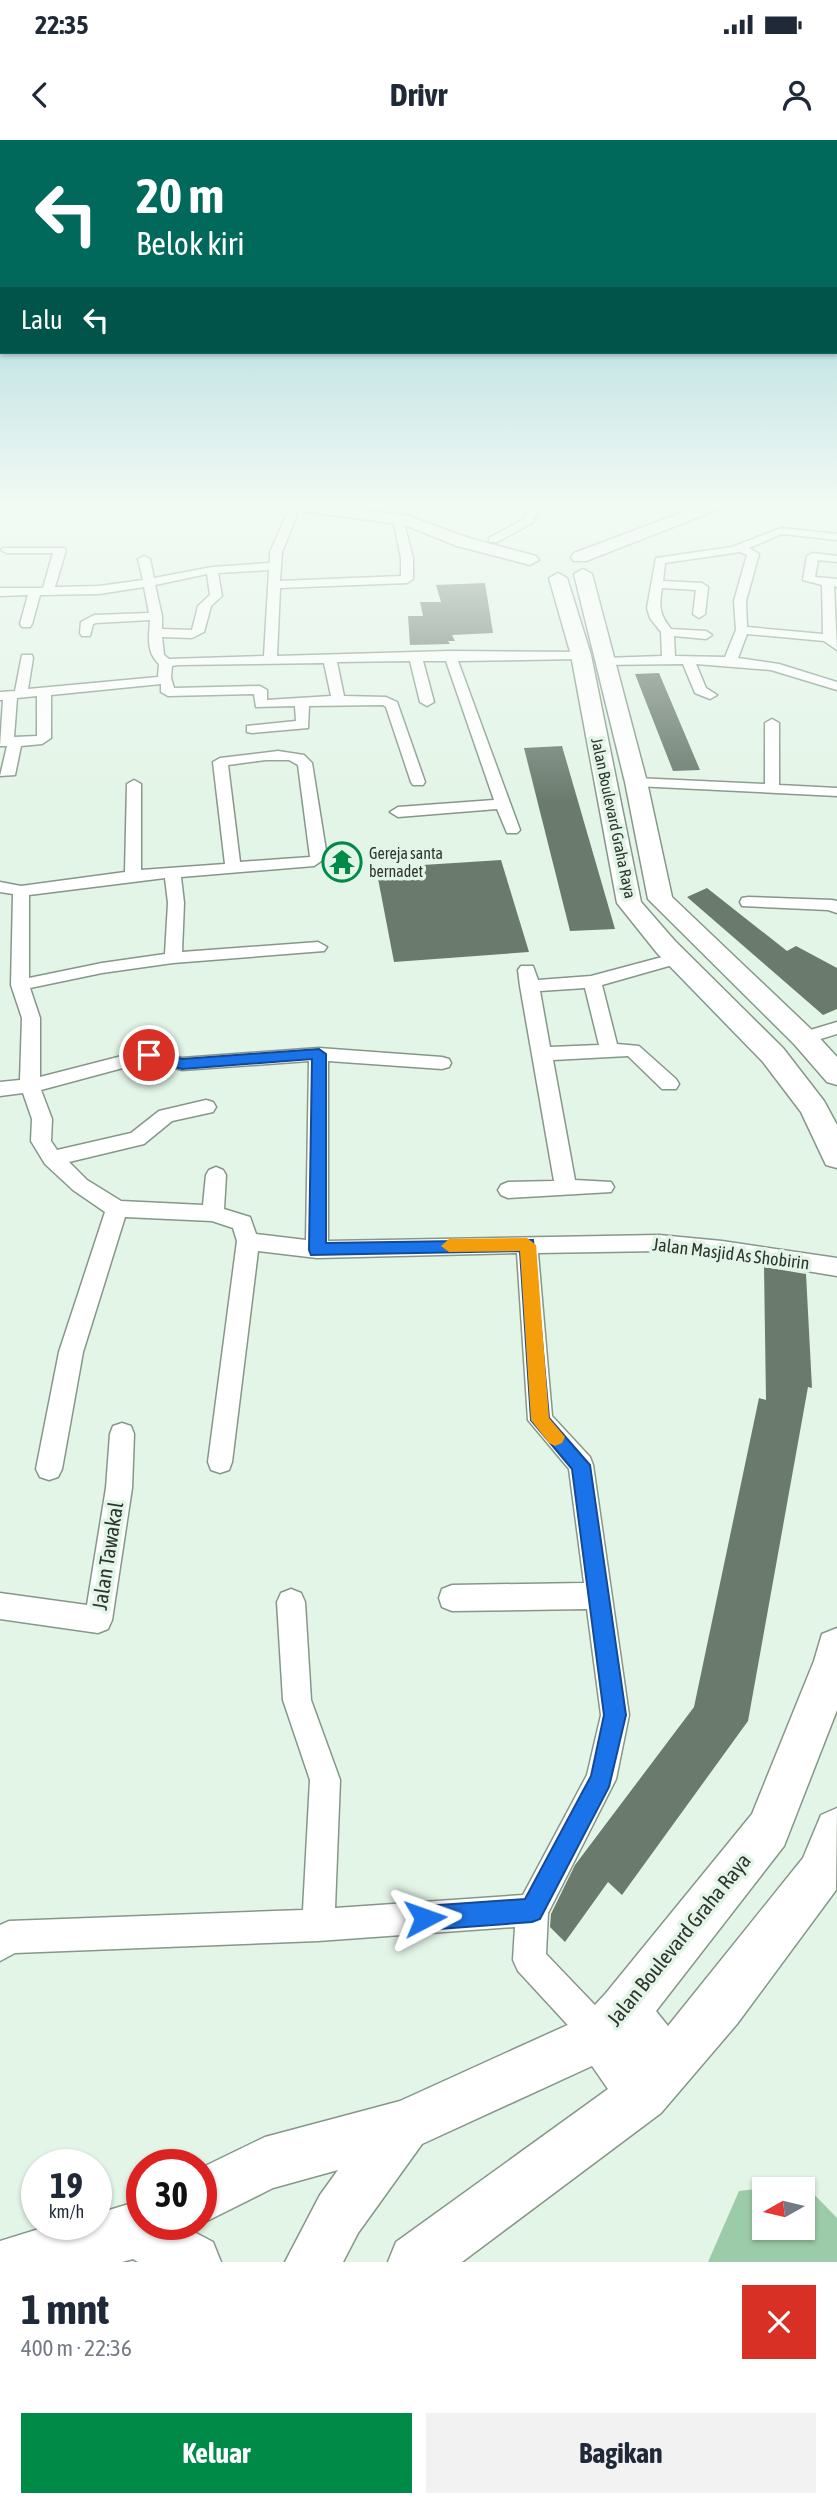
<!DOCTYPE html>
<html lang="id">
<meta charset="utf-8">
<style>
:root{--surface:#fff;--page:#f2f2f3;--text:#1f2937;--muted:#747a83;--accent:#008a48}
body{margin:0;font-family:"Asap Condensed",sans-serif;background:var(--page);color:var(--text);height:100vh;display:flex;flex-direction:column;font-size:26px;white-space:nowrap}
*{box-sizing:border-box;margin:0}
p{font-size:23px;color:var(--muted)}
.icon{flex:none;width:38px;height:38px;fill:none;stroke:currentColor;stroke-width:2;stroke-linecap:round;stroke-linejoin:round}
.map{position:relative;height:2122px;overflow:hidden}
.drawer{display:flex;flex-direction:column;background:var(--surface);flex:1}
.drawer>*{flex:none}
.hud{position:absolute;left:0px;top:0px;width:838px;height:214px;box-shadow:0 2px 5px #0004;background:#00695c;color:#fff;overflow:hidden}
.needle{width:46px;rotate:262deg}
.fabs{position:absolute;left:752px;top:2037px;display:grid;gap:14px}
.fabs a{display:grid;place-items:center;width:63px;height:63px;border-radius:0px;background:var(--surface);box-shadow:0 2px 5px #0004;font-size:35px}
.speed{position:absolute;left:21px;top:2009px;display:flex;gap:14px;font-size:35px;font-weight:700;text-align:center}
.speed>*{display:grid;place-content:center;width:91px;height:91px;border-radius:50%;background:var(--surface);box-shadow:0 2px 5px #0004;line-height:1}
.speed small{font-size:18px;font-weight:400}
.speed .limit{border:10px solid #d22;background:#fff;color:#111}
.pin{position:absolute;display:grid;place-items:center;width:60px;height:60px;color:#fff;margin:-30px;border:4px solid #fff;border-radius:50%;box-shadow:0 2px 7px #0007}
.me{position:absolute;width:77px;margin:-38px;rotate:86deg;stroke-linejoin:round;filter:drop-shadow(0 0 5px #0008)}
.turn{display:flex;align-items:center;gap:24px;height:147px;padding:0 21px;font-size:32px}
.turn .icon{width:91px;height:91px;stroke-width:2.5}
.turn b{display:block;font-size:49px;line-height:60px}
.then{display:flex;align-items:center;height:66px;padding:0 21px;background:#0003;gap:14px;font-size:26px}
.round{display:grid;place-items:center;flex:none;width:74px;height:74px;border-radius:0px;background:var(--page)}
.summary{display:flex;align-items:center;justify-content:space-between;height:119px;padding:0 21px}
h1{font-size:42px;font-weight:700;line-height:52px}
.cta{display:flex;gap:14px;margin-top:auto;padding:14px 21px}
.cta a{flex:1;height:80px;border-radius:0px;background:var(--accent);color:#fff;font-size:28px;font-weight:700;line-height:80px;text-align:center}
.cta a+a{background:var(--page);color:var(--text)}
.status{display:flex;justify-content:space-between;align-items:center;height:49px;padding:0 35px;background:var(--surface);direction:ltr}
.status svg{height:19px;fill:currentColor}
header{display:flex;justify-content:space-between;align-items:center;height:91px;padding:0 21px;background:var(--surface);font-size:32px;font-weight:700}
.map>svg:first-child{display:block}
.green{fill:#9ccba9;fill-rule:evenodd}
.building{fill:#6a7b6e}
.lines{fill:none;stroke-linecap:round;stroke-linejoin:round}
.street-casing{stroke:#86978a;stroke-width:3}
.secondary-casing{stroke:#86978a;stroke-width:3}
.street{fill:#fff;fill-rule:evenodd}
.secondary{fill:#fff;fill-rule:evenodd}
.route{fill:#1a73e8;stroke:#114b97;stroke-width:2}
.slow{fill:#f59e0b}
.labels{text-anchor:middle;stroke-width:7;stroke-linejoin:round;paint-order:stroke}
.far-street-label{font-size:16px;fill:#2e352f;stroke:#e3f5e7}
.far-poi-label{font-size:16px;fill:#2e352f;stroke:#e3f5e7;text-anchor:start}
.street-label{font-size:18px;fill:#2e352f;stroke:#e3f5e7}
.near-street-label{font-size:21px;fill:#2e352f;stroke:#e3f5e7}
</style>
<div class="status"><b>22:35</b><svg viewBox="0 0 49 12"><path d="M0 12V9h3v3zM5 12V6h3v6zM10 12V3h3v9zM15 12V0h3v12zM26 1h20v11H26zM47 4h2v5h-2z"/></svg></div>
<header><svg class="icon" aria-label="back" viewBox="0 0 24 24"><path d="M15 5l-7 7 7 7"/></svg>Drivr<svg class="icon" aria-label="person" viewBox="0 0 24 24"><circle cx="12" cy="8" r="4"/><path d="M4 21q1-7 8-7t8 7"/></svg></header>
<div class="map">
<svg width="837" height="2122" viewBox="0 0 837 2122">
<rect width="100%" height="100%" fill="#e3f5e7"/>
<!-- green -->
<path class="green" d="M803 2043 837 2078V2122H708L739 2051ZM765 2049H803V2088H765Z"/>
<!-- building -->
<g class="building">
<polygon points="485,443 493,493 452,495 455,501 448,501 450,504 410,505 408,476 423,476 420,462 441,462 436,445"/>
<polygon points="659,533 700,630 673,631 635,534"/>
<polygon points="562,606 615,789 570,791 524,608"/>
<polygon points="501,720 529,812 394,822 376,728"/>
<polygon points="707,748 787,811 796,806 837,828 837,869 823,875 687,757"/>
<polygon points="764,1127 806,1134 812,1248 808,1247 748,1581 622,1755 608,1742 565,1802 550,1787 551,1774 575,1725 694,1567 759,1258 766,1260"/>
</g>
<g class="lines">
<!-- street casing -->
<g class="street-casing">
<g id="street">
<path d="M291 365H301L282 412 280 441 401 436V418L393 379 398 376 403 379 413 418V439L407 443 280 448 277 516 450 511 586 512 587 515 581 519 458 521 520 690 517 693H507L497 669 398 677 390 672 398 667 494 660 446 521H423L434 562 427 566 420 562 410 521 337 522 344 556 386 557 397 562 425 642 423 645H413L411 642 386 567 383 565 309 566 308 588 252 593 247 592V586L296 581 295 566 256 567 254 554 168 556 161 552V544L51 555V598L42 604 21 606 15 635 0 636 7 606H0L3 560H0V552L15 551 22 515H32L33 518 28 549 158 537 159 524C146 512 149 497 150 480L96 483 93 484 90 496H82L80 493 81 482 94 475 149 473 144 447 99 454 40 455 32 484 30 487H22L20 484 28 455 0 456V448H43L53 413H7L1 410 3 408H64L66 410 55 447 99 446 143 440 138 419 144 416 150 419 154 438 212 427 270 423V412ZM269 430 264 516 169 519 164 515 162 497 192 498 204 492 211 466 222 456 218 433ZM207 434 210 455 198 466 192 490 162 489V476L155 445ZM324 523 331 556 267 560V550L260 546 174 548 171 538 172 526 178 525ZM37 556V596L14 597 17 558Z"/>
<polygon points="531,365 541,365 532,383 497,402 489,402 489,398 524,379"/>
<path d="M781 388 837 394V400L782 394 749 408 759 414 746 461 747 487 823 494 822 445 803 440 807 416 813 413 837 416V422L818 420 815 437 837 439V447L834 446 837 510 824 501 747 494 738 518 779 524 837 542V550L771 530 696 524 706 548 717 555 710 559 695 553 683 524 599 525V519L604 518 662 516 661 492 650 478 647 468 656 418 732 407ZM740 412 747 415 734 461 736 490 725 517 675 516 674 496 706 499 712 495 706 491 671 489C659 474 659 466 662 448L696 450 693 474 699 478 705 474 708 447 702 443 663 441 665 423Z"/>
<polygon points="772,579 779,583 779,645 837,648 837,656 636,646 629,642 636,638 765,644 765,583"/>
<path d="M278 611 304 615 312 623 327 717 314 726 181 737 184 763 182 812 318 802 327 807 324 811 173 823 102 833 30 848 40 878V937L149 909 182 918 319 908 442 917 449 919 451 923 449 927 442 929 328 921V1101L659 1095 722 1101 837 1118V1136L722 1117 659 1111 538 1113 552 1276 590 1317 593 1325 629 1575 616 1639 548 1773 546 1814 613 1884 618 1896 613 1908 601 1913 589 1908 518 1831 513 1820 515 1787 318 1801 15 1813 0 1821V1785L9 1781 303 1770 310 1640 283 1560 277 1462 281 1453 291 1449 301 1453 305 1462 311 1560 340 1640 335 1768 523 1755 587 1635 601 1575 587 1469 452 1471 442 1467 439 1458 442 1449 452 1445 584 1443 569 1329 528 1280 517 1113 317 1118 258 1111 232 1322 229 1330 220 1333 211 1330 208 1322 237 1101 233 1088 212 1081 125 1077 83 1212 62 1329 58 1337 49 1340 40 1337 36 1329 59 1212 105 1072 73 1050 45 1024 31 1001 32 979 23 953 0 956V942L20 940 22 878 11 845 13 754 0 752V742L21 746 125 732 127 644 134 640 141 644V730L225 724 213 622 220 618ZM266 620H289L298 625 310 717 240 722 228 625ZM165 738 168 763 165 814 102 823 29 838V755ZM149 921 182 930 309 921 306 1100 256 1094 250 1077 224 1069 226 1035 223 1030 216 1027 209 1030 206 1035 203 1065 121 1061 87 1040 69 1022 144 1004 172 981 213 972 216 967 213 962 206 960 159 971 131 993 57 1010 51 1001 52 979 41 950Z"/>
<polygon points="748,757 832,760 837,761 837,773 828,770 742,766 740,762 742,758"/>
<path d="M677 813 683 814 686 818 683 822 602 845 617 904 639 906 676 939 679 944 676 949H662L628 916 553 920 575 1040 611 1042 614 1047 611 1052 508 1058 501 1055 498 1050 501 1045 508 1042 554 1041 520 846 518 830 521 826H533L538 840 591 836ZM585 848 599 905 550 907 540 851Z"/>
<polygon points="837,882 837,894 804,904 797,902 795,898 797,894"/>
<polygon points="122,1283 131,1286 134,1294 132,1348 112,1480 108,1489 98,1493 0,1479 0,1453 87,1465 106,1348 110,1294 113,1286"/>
</g>
</g>
<!-- secondary casing -->
<g class="secondary-casing">
<g id="secondary">
<polygon points="287,365 329,365 408,376 469,398 536,416 539,420 530,425 457,406 405,385 295,370"/>
<polygon points="702,365 724,365 722,368 586,421 574,421 571,417 574,413"/>
<polygon points="583,429 592,434 647,642 672,757 814,892 837,917 837,945 827,942 794,904 648,759 625,642 574,434"/>
<polygon points="558,433 567,438 591,515 641,762 675,801 783,908 824,961 837,985 837,1028 826,1025 801,972 763,922 657,813 617,763 571,515 549,438"/>
<polygon points="837,1488 837,1570 784,1706 656,1871 668,1886 803,1718 821,1675 837,1668 836,1750 737,1884 661,1973 462,2122 388,2122 396,2102 608,1949 592,1926 422,2004 358,2093 343,2122 285,2122 320,2055 338,2030 273,2048 201,2084 201,2028 265,1997 400,1961 583,1878 606,1853 752,1674 814,1521 822,1494"/>
<polygon points="142,2060 142,2084 179,2084 213,2102 221,2122 138,2122 133,2119 122,2122 0,2122 0,2101 55,2084 96,2084 96,2074"/>
</g>
</g>
<!-- street -->
<use href="#street" class="street"/>
<!-- secondary -->
<use href="#secondary" class="secondary"/>
</g>
<!-- sky -->
<linearGradient id="sky" x2="0" y2="1"><stop stop-color="#88c8d1"/><stop offset="0.55" stop-color="#f2faf4"/><stop offset="1" stop-color="#f2faf4" stop-opacity="0"/></linearGradient>
<rect width="837" height="662" fill="url(#sky)"/>
<!-- route -->
<polygon class="route" points="319,909 326,914 326,1103 533,1100 549,1278 590,1325 626,1575 609,1647 540,1779 532,1782 425,1790 417,1786 413,1778 417,1769 425,1766 525,1759 591,1636 604,1575 572,1329 531,1280 520,1111 311,1115 309,1110 312,919 182,929 144,919 142,915 149,910 182,919"/>
<!-- slow -->
<polygon class="slow" points="527,1098 536,1105 549,1278 565,1297 562,1303 555,1306 549,1303 531,1280 520,1111 449,1112 441,1106 449,1099"/>
<!-- icons -->
<defs>
<g id="temple-ring" transform="scale(2.0125)"><circle r="9.5" fill="#e3f5e7" stroke="#008a48" stroke-width="1.5"/><path d="M0-6L5-2H3V0L6.5 2.5H4V6H1.5V3h-3V6H-4V2.5H-6.5L-3 0V-2H-5Z" fill="#008a48"/></g>
</defs>
<g fill-rule="evenodd">
<use href="#temple-ring" x="342" y="722"/>
</g>
<g class="labels">
<!-- far-street labels -->
<g class="far-street-label">
<text transform="translate(614 678) rotate(78)" y="6">Jalan Boulevard Graha Raya</text>
</g>
<!-- far-poi labels -->
<g class="far-poi-label">
<text x="369" y="719">Gereja santa<tspan x="369" dy="18">bernadet</tspan></text>
</g>
<!-- street labels -->
<g class="street-label">
<text transform="translate(731 1114) rotate(7)" y="6">Jalan Masjid As Shobirin</text>
</g>
<!-- near-street labels -->
<g class="near-street-label">
<text transform="translate(108 1416) rotate(-81)" y="7">Jalan Tawakal</text>
<text transform="translate(679 1800) rotate(-51)" y="7">Jalan Boulevard Graha Raya</text>
</g>
</g>
</svg>
<div class="fabs">
<a><svg class="needle" viewBox="-14 -14 28 28"><path d="M0-13l5 13h-10z" fill="#e53935"/><path d="M0 13l5-13h-10z" fill="#747a83"/></svg></a>
</div>
<div class="speed"><div>19<small>km/h</small></div><div class="limit">30</div></div>
<div class="pin" style="left:149px;top:915px;background:#d93025"><svg class="icon" aria-label="arrive" viewBox="0 0 24 24"><path d="M6 21V4h12l-3 4 3 4H6"/></svg></div>
<svg class="me" style="left:425px;top:1778px" viewBox="-20 -20 40 40"><path d="M0-17L14 15 0 8-14 15z" fill="#1a73e8" stroke="#fff" stroke-width="4"/></svg>
<div class="hud">
<div class="turn"><svg class="icon" aria-label="left" viewBox="0 0 24 24"><path d="M17 20v-9H6M10 6l-5 5 5 5"/></svg><div><b>20 m</b>Belok kiri</div></div>
<div class="then">Lalu<svg class="icon" aria-label="left" viewBox="0 0 24 24"><path d="M17 20v-9H6M10 6l-5 5 5 5"/></svg></div>
</div>
</div>
<section class="drawer">
<div class="summary"><div><h1>1 mnt</h1><p>400 m · 22:36</p></div><a class="round" style="background:#d93025;color:#fff"><svg class="icon" aria-label="close" viewBox="0 0 24 24"><path d="M6 6l12 12M18 6L6 18"/></svg></a></div>
<div class="cta"><a>Keluar</a><a>Bagikan</a></div>
</section>
